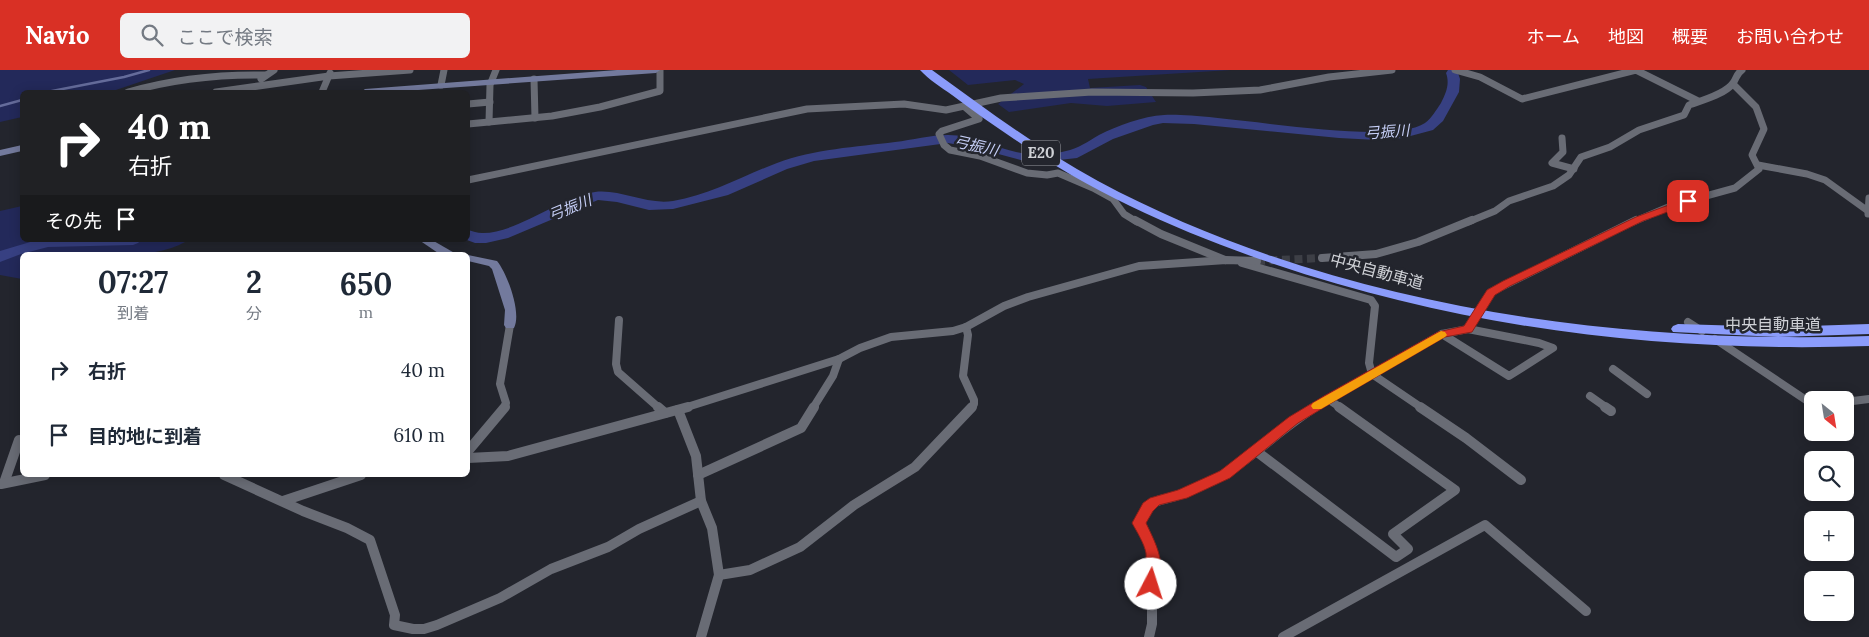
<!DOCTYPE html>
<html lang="ja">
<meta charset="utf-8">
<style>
:root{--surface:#fff;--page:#f2f2f3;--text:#1f2937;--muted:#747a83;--accent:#d93025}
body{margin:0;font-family:Lora,"Noto Sans JP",serif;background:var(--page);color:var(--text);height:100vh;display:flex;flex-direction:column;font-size:19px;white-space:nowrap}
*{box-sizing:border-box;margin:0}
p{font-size:16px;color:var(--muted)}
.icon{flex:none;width:28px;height:28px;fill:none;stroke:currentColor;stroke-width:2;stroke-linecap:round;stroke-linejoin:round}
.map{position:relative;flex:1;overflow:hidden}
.side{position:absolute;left:20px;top:182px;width:450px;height:225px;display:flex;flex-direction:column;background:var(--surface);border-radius:8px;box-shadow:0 2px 12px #0003}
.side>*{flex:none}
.guide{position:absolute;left:20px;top:20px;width:450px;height:152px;border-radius:8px;box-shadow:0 2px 12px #0003;background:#202124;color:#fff;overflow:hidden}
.needle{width:32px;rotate:150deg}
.fabs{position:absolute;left:1804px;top:321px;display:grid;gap:10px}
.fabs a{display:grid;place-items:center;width:50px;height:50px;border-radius:8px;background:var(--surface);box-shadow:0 2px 12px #0003;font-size:25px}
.pin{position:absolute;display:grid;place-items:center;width:42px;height:42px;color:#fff;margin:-21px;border-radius:10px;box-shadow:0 2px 8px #0006}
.me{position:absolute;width:55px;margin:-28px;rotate:5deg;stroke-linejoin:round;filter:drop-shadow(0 0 4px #0008)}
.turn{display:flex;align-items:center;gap:18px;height:105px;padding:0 25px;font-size:22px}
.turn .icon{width:65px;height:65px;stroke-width:2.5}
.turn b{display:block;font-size:35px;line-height:42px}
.then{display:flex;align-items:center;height:48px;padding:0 25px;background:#0003;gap:10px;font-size:19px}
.eta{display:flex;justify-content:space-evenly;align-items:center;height:85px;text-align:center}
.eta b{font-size:30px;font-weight:800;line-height:35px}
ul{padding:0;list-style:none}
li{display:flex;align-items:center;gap:15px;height:65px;padding:0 25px}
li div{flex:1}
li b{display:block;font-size:19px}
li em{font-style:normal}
header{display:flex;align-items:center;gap:30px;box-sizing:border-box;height:70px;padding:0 25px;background:var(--accent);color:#fff}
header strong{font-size:24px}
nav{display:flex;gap:28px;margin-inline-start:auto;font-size:18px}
.search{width:350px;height:45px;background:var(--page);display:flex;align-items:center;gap:12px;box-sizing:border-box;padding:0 18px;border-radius:8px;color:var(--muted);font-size:19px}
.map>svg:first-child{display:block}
.green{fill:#23295a}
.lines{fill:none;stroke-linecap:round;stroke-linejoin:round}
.stream{stroke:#656c9b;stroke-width:2.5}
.river{fill:#374082;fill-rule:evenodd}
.street-tunnel{stroke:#3d3f46;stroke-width:8;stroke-dasharray:8 4.5;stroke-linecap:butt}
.street-far2{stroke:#696c75;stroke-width:7}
.street-far1{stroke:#696c75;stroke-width:8}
.street{stroke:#696c75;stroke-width:10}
.secondary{fill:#737a9d;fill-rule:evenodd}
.highway{fill:#8b9cfb;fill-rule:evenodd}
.route{fill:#d93025;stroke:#8d1f18}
.slow{fill:#f59e0b}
.labels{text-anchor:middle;stroke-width:5;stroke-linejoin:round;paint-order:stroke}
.far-water-label{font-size:15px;font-style:italic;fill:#c6cff7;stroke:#23252d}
.shield{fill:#23252d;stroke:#9b9da3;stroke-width:1}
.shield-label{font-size:15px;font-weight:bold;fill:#cfd1d6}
.street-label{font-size:16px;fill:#cfd1d6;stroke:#23252d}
</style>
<header>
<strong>Navio</strong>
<div class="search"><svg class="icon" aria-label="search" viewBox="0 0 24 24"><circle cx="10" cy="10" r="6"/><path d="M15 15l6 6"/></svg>ここで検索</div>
<nav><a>ホーム</a><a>地図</a><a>概要</a><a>お問い合わせ</a></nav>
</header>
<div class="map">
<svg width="1869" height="567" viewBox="0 0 1869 567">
<rect width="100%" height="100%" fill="#23252d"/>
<!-- green -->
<g class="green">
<polygon points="0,0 175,0 110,22 22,22 22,47 0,52"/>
<polygon points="949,0 1231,0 1088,9 1090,18 1140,15 1146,17 1156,32 1107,36 1071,33 1009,42 998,34 1024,14 1015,10 968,15"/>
<path d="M22 136V170H184L185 172C148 193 66 185 22 185V209L0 205V141Z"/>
</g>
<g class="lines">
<!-- stream -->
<g class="stream">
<polyline points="47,22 124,7 149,0"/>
<polyline points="0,36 22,30"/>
</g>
<!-- river -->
<g class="river">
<path d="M1448 0H1460L1458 3 1460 9 1459 22 1443 51 1433 60 1403 68 1377 70 1339 68 1194 54 1163 53 1153 55 1113 69 1077 88 1032 93 976 78 948 73 814 91 787 99 728 125 673 139 649 140 617 132 598 130 508 168 486 173H475L467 170 468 160C473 161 477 163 482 163 516 164 560 127 595 122 621 119 645 135 673 131 710 125 742 106 777 93 814 79 856 77 895 72 912 70 931 65 948 65 976 65 1002 82 1029 84 1040 86 1055 84 1066 81 1077 79 1089 71 1099 65 1117 56 1143 46 1164 45 1219 42 1386 78 1425 53 1432 48 1436 40 1441 33 1446 23 1450 14 1446 3Z"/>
<polygon points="37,170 141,170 138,173 133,175 48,177 21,184 0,192 0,181"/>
</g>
<!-- street-tunnel -->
<polyline class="street-tunnel" points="1257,191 1322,188"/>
<!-- street-far2 -->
<g class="street-far2">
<polyline points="1455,0 1480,7 1522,29 1636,0 1698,31"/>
<polyline points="261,9 274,0"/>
<polyline points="534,9 535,48"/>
<polyline points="441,15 444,0"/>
<path d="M128 22C173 9 219 4 266 5"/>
<polyline points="216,22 329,6 410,0"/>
<polyline points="322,22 330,3"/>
<polyline points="468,34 490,32"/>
<polyline points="965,37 979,49 942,61 939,64 944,75 950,80 980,86 1027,103 1047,105 1058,103 1093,118 1113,129 1124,144 1137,152"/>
<polyline points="489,52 490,15 496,0"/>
<polyline points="468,54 552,46 600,37 660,21 660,0"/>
<polyline points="1562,68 1563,82 1552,93 1574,99"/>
<polyline points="1758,95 1807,104 1825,110 1868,141"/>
<polyline points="468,110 807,39 904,34 946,40 1001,28 1092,22 1193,23 1260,20 1329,7 1392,0"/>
<polyline points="1868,144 1869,128"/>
<path d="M1468 152 1495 141 1509 131 1553 116 1569 105 1581 87 1610 77 1639 60 1684 45 1689 35C1701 31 1726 24 1733 13 1737 8 1736 4 1742 0"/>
<polyline points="1633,152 1673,135 1735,118 1759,99 1752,85 1764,59 1756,37 1733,14"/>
</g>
<!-- street-far1 -->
<g class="street-far1">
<polyline points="1135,150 1161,164 1225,190"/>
<polyline points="1322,188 1376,184 1418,172 1472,150"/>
<polyline points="1242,193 1371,230 1375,236 1369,293 1372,304 1422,338"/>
<polyline points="619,250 616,294 618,302 659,338"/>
<polyline points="1688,252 1702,261"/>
<polyline points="966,257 968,265 963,306 974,330 974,334 971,338"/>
<polyline points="1442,264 1509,306 1553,278 1539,273 1468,259"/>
<polyline points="1715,269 1812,334"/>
<polyline points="1613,299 1647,324"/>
<polyline points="1590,326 1607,338"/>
<polyline points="1328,329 1341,338"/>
<polyline points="1845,332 1869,329"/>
<polyline points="504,338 506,333 500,314 510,255"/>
<polyline points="684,338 839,289 860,278 891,267 953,261 966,257 1004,236 1028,227 1139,196 1226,190 1257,191"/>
<polyline points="813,338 833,306 839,289"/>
<polyline points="1313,338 1442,264 1468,259 1491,222 1636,150"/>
</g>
<!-- street -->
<g class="street">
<polyline points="658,337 665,343"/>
<polyline points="1420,337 1466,368 1521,410"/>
<polyline points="1605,337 1611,341"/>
<polyline points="678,340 696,386 701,431 712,458 719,505 701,567"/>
<polyline points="468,381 505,337"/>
<polyline points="1256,381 1396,487 1408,479 1393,464 1455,420 1339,337"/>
<polyline points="468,388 508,386 688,337"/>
<polyline points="224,405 303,441 347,458 370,470 395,545 394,555 413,559 424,559 437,555 500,528 551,499 608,477 639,459 701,431"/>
<polyline points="698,405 801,358 814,337"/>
<polyline points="4,413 19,370"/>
<polyline points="1,414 45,405"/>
<polyline points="283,431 361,405"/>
<polyline points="719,505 750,500 800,477 854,435 915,397 972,337"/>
<path d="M1149 567 1152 554V480L1139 453C1156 422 1156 435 1184 423 1198 417 1214 411 1226 403 1257 383 1284 356 1315 337"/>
<polyline points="1283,567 1485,455 1586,541"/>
</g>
<!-- secondary -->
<g class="secondary">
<polygon points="617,0 660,0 656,3 390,22 361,22 365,19"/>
<polygon points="22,75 22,81 0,86 0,80"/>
<polygon points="419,170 432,170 458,185 441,185"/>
<path d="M467 185H468L497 191C507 203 522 243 514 258H506L504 255 505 240 492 199 489 196 468 191Z"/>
</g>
<!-- highway -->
<g class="highway">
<path d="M920 0H932C986 39 1039 79 1098 111 1329 235 1610 275 1869 266V276C1667 283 1466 259 1274 194 1182 163 1094 124 1014 69 993 55 972 40 952 25 941 17 929 10 920 0Z"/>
<polygon points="1678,254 1778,257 1869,254 1869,264 1778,267 1673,262 1671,259 1673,256"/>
</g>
</g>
<!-- route -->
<path class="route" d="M1688 128 1692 129V133L1643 151 1510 216 1495 225 1472 262 1445 267 1333 332 1298 353 1230 408 1187 428 1159 435 1153 441 1146 453C1156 474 1168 496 1156 519L1151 520 1146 519C1141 509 1147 494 1146 483 1144 473 1137 462 1132 453L1143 433 1150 428 1178 420 1220 401 1289 347 1324 326 1438 262 1464 256 1487 220 1503 211 1636 147Z"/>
<!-- slow -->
<polygon class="slow" points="1441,261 1445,262 1447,265 1445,267 1321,339 1313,339 1311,336 1313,333"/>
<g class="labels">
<!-- far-water labels -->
<g class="far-water-label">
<text transform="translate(1387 62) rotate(-4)" y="5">弓振川</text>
<text transform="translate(976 76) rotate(13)" y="5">弓振川</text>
<text transform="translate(570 138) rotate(-22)" y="5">弓振川</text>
</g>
<!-- shield labels -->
<rect class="shield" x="1022" y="70.5" width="38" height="25" rx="4"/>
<g class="shield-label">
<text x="1041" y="88">E20</text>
</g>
<!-- street labels -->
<g class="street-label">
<text transform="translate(1377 201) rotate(15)" y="6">中央自動車道</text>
<text x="1773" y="260">中央自動車道</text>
</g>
</g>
</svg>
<div class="fabs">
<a><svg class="needle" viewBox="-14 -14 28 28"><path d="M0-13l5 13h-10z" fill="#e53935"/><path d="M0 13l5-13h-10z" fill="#747a83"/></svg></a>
<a><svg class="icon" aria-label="search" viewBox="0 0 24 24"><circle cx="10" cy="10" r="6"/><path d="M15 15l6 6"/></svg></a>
<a>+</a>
<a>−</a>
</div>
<div class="pin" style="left:1688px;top:131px;background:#d93025"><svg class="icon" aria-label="arrive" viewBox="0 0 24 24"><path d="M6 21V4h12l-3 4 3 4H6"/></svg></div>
<svg class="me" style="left:1151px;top:514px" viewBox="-20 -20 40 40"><circle r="19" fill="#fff"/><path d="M0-13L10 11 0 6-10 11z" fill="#d93025"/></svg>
<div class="guide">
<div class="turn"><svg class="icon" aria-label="right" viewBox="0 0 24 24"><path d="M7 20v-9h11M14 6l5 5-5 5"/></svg><div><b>40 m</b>右折</div></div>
<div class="then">その先<svg class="icon" aria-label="arrive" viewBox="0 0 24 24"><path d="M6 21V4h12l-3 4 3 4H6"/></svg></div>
</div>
<section class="side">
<div class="eta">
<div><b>07:27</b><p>到着</p></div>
<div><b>2</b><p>分</p></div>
<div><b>650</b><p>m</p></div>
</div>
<ul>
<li><svg class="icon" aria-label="right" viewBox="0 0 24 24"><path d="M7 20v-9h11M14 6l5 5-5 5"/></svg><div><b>右折</b></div><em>40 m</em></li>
<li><svg class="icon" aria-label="arrive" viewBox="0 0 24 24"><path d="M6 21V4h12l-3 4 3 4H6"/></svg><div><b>目的地に到着</b></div><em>610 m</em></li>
</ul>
</section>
</div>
